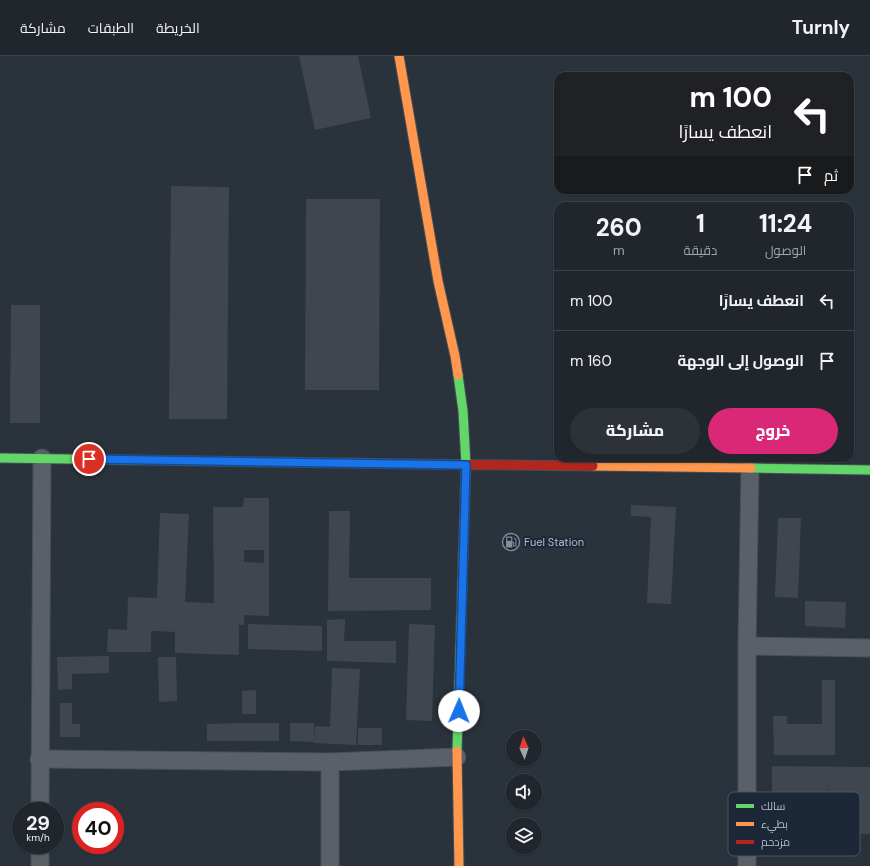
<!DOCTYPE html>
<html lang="ar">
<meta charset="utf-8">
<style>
:root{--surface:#20262c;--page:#2d3238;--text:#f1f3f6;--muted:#a2a5a9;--line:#3d4348;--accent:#db2777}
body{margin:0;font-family:"DM Sans",Cairo,sans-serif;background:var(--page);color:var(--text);direction:rtl;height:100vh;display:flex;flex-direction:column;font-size:15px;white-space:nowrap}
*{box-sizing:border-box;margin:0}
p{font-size:13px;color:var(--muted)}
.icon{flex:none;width:22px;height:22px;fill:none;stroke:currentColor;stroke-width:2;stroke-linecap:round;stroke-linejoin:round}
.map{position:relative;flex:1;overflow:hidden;direction:ltr}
.drawer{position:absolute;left:554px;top:146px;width:300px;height:260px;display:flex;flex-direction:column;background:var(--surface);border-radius:12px;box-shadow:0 1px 3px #0004,0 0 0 1px var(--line);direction:rtl}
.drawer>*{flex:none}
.top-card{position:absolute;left:554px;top:16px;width:300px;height:122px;border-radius:12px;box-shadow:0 1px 3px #0004,0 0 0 1px var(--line);direction:rtl;background:#202124;color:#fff;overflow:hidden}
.needle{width:26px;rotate:357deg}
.controls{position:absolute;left:506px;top:674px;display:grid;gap:8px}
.controls a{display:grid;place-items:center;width:36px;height:36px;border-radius:50%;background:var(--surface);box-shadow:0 1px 3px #0004,0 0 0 1px var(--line);font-size:20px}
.speed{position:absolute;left:12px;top:746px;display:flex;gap:8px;font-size:20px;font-weight:700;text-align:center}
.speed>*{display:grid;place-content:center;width:52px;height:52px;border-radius:50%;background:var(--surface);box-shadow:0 1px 3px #0004,0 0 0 1px var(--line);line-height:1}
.speed small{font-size:10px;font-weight:400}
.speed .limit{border:6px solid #d22;background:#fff;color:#111}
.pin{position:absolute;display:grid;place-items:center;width:34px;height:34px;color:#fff;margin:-17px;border:2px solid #fff;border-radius:50%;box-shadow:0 1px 4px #0007}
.me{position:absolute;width:44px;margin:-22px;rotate:1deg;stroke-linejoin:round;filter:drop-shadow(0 0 3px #0008)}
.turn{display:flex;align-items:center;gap:14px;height:84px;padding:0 16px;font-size:18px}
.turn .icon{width:52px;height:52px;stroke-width:2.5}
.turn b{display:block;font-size:28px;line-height:34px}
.then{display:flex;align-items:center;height:38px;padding:0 16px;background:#0003;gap:8px;font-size:15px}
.eta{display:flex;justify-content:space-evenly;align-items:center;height:68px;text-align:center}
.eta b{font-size:24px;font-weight:800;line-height:28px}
.action{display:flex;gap:8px;margin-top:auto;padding:8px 16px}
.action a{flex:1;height:46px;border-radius:24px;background:var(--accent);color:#fff;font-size:16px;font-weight:800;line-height:46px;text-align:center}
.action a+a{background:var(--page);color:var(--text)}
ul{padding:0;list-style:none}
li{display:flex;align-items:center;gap:12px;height:60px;padding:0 16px;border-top:1px solid var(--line)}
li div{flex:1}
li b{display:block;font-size:15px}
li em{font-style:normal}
header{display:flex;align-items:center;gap:24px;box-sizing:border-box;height:56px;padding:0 20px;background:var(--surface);border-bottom:1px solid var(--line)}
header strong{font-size:19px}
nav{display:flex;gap:22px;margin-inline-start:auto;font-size:14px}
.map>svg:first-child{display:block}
.building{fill:#3f464f;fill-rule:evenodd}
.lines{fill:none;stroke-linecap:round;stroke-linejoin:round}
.street-casing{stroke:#484e57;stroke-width:19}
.fast-casing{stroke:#484e57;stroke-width:11}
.slow-casing{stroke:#484e57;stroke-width:11}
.jam-casing{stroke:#484e57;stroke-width:11}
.street{stroke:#5b6068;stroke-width:17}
.fast{stroke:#63d668;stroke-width:9}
.slow{stroke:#ff974d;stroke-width:9}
.jam{stroke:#b3261e;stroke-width:9}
.route-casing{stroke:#114b97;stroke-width:10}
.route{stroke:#1a73e8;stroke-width:7}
.labels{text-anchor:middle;stroke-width:4;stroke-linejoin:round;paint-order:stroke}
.poi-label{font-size:11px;fill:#b4becc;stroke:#1c2837;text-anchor:start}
.key{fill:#1c2837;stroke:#4a5564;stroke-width:1}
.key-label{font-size:11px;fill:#b4becc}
</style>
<header>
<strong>Turnly</strong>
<nav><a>الخريطة</a><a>الطبقات</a><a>مشاركة</a></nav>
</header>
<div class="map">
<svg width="870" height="810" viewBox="0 0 870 810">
<rect width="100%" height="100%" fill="#2a323b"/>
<!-- building -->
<g class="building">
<polygon points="299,0 358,0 371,62 315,74"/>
<polygon points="171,130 229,131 227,363 169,363"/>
<polygon points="306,143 380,143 379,334 305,334"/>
<polygon points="11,249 40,249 40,367 10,367"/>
<path d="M244 442H269V560L244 559V569H239V599L175 597V576L156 575H151V596H107L108 573 127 574 128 541 157 542 160 457 189 458 185 546 214 547 213 451H243ZM244 494H264V507L244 506Z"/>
<polygon points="631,449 676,451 671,548 647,547 651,461 631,460"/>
<polygon points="329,455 350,455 349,522 431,522 431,554 328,555"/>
<polygon points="778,462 801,462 798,542 775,541"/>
<polygon points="805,545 846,546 845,572 805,570"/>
<polygon points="345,563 344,585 396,585 396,607 327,605 327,564"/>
<polygon points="248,568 322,570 322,595 248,593"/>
<polygon points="409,568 435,569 432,665 406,664"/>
<polygon points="109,600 109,617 72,618 72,633 58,634 57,601"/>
<polygon points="158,601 176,601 177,645 159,646"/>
<polygon points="332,612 360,613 356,689 314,687 315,670 330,671"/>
<polygon points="822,624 835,624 835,699 774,699 773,660 787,660 787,668 822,668"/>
<polygon points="256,634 256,658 242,658 242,635"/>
<polygon points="60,647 72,647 72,668 80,668 80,681 60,681"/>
<polygon points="241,667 279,667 279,685 207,685 207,668"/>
<polygon points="290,667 314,667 314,686 290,685"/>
<rect x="358" y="672" width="24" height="17"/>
<polygon points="772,710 870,711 870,778 829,777 829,729 828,740 823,740 823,752 772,752"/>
</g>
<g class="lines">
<!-- street casing -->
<g class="street-casing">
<g id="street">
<polyline points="747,590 870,592"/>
<polyline points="39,703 330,706 457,701"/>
<polyline points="40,755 42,402"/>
<polyline points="40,789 40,810"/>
<polyline points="330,810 330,706"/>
<polyline points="747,810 747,590 750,412"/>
</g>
</g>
<!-- fast casing -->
<g class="fast-casing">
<g id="fast">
<polyline points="0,402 412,408"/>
<polyline points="751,412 870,414"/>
<polyline points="457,695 466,409 463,355 458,319"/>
</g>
</g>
<!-- slow casing -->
<g class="slow-casing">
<g id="slow">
<polyline points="399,0 438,225 455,300 458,319"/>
<polyline points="593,410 751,412"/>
<polyline points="457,695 459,810"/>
</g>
</g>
<!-- jam casing -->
<g class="jam-casing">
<polyline id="jam" points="412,408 593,410"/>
</g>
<!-- street -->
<use href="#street" class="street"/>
<!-- fast -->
<use href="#fast" class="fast"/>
<!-- slow -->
<use href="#slow" class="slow"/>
<!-- jam -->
<use href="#jam" class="jam"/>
</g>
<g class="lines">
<!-- route casing -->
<g class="route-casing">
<polyline id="route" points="89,403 466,409 459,655"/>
</g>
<!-- route -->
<use href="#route" class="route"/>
</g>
<!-- icons -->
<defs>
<g id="fuel-ring" transform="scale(0.9)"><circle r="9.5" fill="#1c2837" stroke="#848d99" stroke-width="1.5"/><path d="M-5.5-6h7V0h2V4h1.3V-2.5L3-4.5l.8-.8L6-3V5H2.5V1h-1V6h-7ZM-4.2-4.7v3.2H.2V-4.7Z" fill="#848d99"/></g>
</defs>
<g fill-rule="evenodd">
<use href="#fuel-ring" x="511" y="486"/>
</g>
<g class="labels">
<!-- poi labels -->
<g class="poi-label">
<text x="524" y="490">Fuel Station</text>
</g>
</g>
<!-- legend -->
<rect x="728" y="736" width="132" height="64" rx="6" class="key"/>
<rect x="736" y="748" width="18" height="4" fill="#63d668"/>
<rect x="736" y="766" width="18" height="4" fill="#ff974d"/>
<rect x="736" y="784" width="18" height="4" fill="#b3261e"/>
<g class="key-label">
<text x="761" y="754">سالك</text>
<text x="761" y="772">بطيء</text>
<text x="761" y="790">مزدحم</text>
</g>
</svg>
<div class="controls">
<a><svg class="needle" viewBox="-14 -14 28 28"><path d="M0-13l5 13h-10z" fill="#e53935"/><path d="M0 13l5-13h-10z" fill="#a2a5a9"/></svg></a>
<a><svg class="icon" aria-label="sound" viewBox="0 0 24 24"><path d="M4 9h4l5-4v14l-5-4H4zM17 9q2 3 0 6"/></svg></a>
<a><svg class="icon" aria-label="layers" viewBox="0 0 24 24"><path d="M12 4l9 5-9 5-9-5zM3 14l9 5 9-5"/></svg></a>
</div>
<div class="speed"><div>29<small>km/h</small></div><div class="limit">40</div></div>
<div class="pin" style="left:89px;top:403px;background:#d93025"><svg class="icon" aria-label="arrive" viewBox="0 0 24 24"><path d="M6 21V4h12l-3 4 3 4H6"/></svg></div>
<svg class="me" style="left:459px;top:655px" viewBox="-20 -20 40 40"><circle r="19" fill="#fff"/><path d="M0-13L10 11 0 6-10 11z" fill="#1a73e8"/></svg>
<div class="top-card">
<div class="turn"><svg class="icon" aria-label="left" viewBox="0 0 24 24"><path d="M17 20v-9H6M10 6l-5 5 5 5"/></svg><div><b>100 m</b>انعطف يسارًا</div></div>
<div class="then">ثم<svg class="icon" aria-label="arrive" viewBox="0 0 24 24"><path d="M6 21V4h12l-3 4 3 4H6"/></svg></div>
</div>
<section class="drawer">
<div class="eta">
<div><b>11:24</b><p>الوصول</p></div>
<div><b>1</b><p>دقيقة</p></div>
<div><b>260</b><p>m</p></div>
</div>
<ul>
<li><svg class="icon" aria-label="left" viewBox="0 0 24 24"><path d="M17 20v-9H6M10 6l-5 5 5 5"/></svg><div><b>انعطف يسارًا</b></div><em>100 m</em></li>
<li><svg class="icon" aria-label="arrive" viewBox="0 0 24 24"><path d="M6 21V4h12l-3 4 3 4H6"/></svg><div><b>الوصول إلى الوجهة</b></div><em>160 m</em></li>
</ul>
<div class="action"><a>خروج</a><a>مشاركة</a></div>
</section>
</div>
